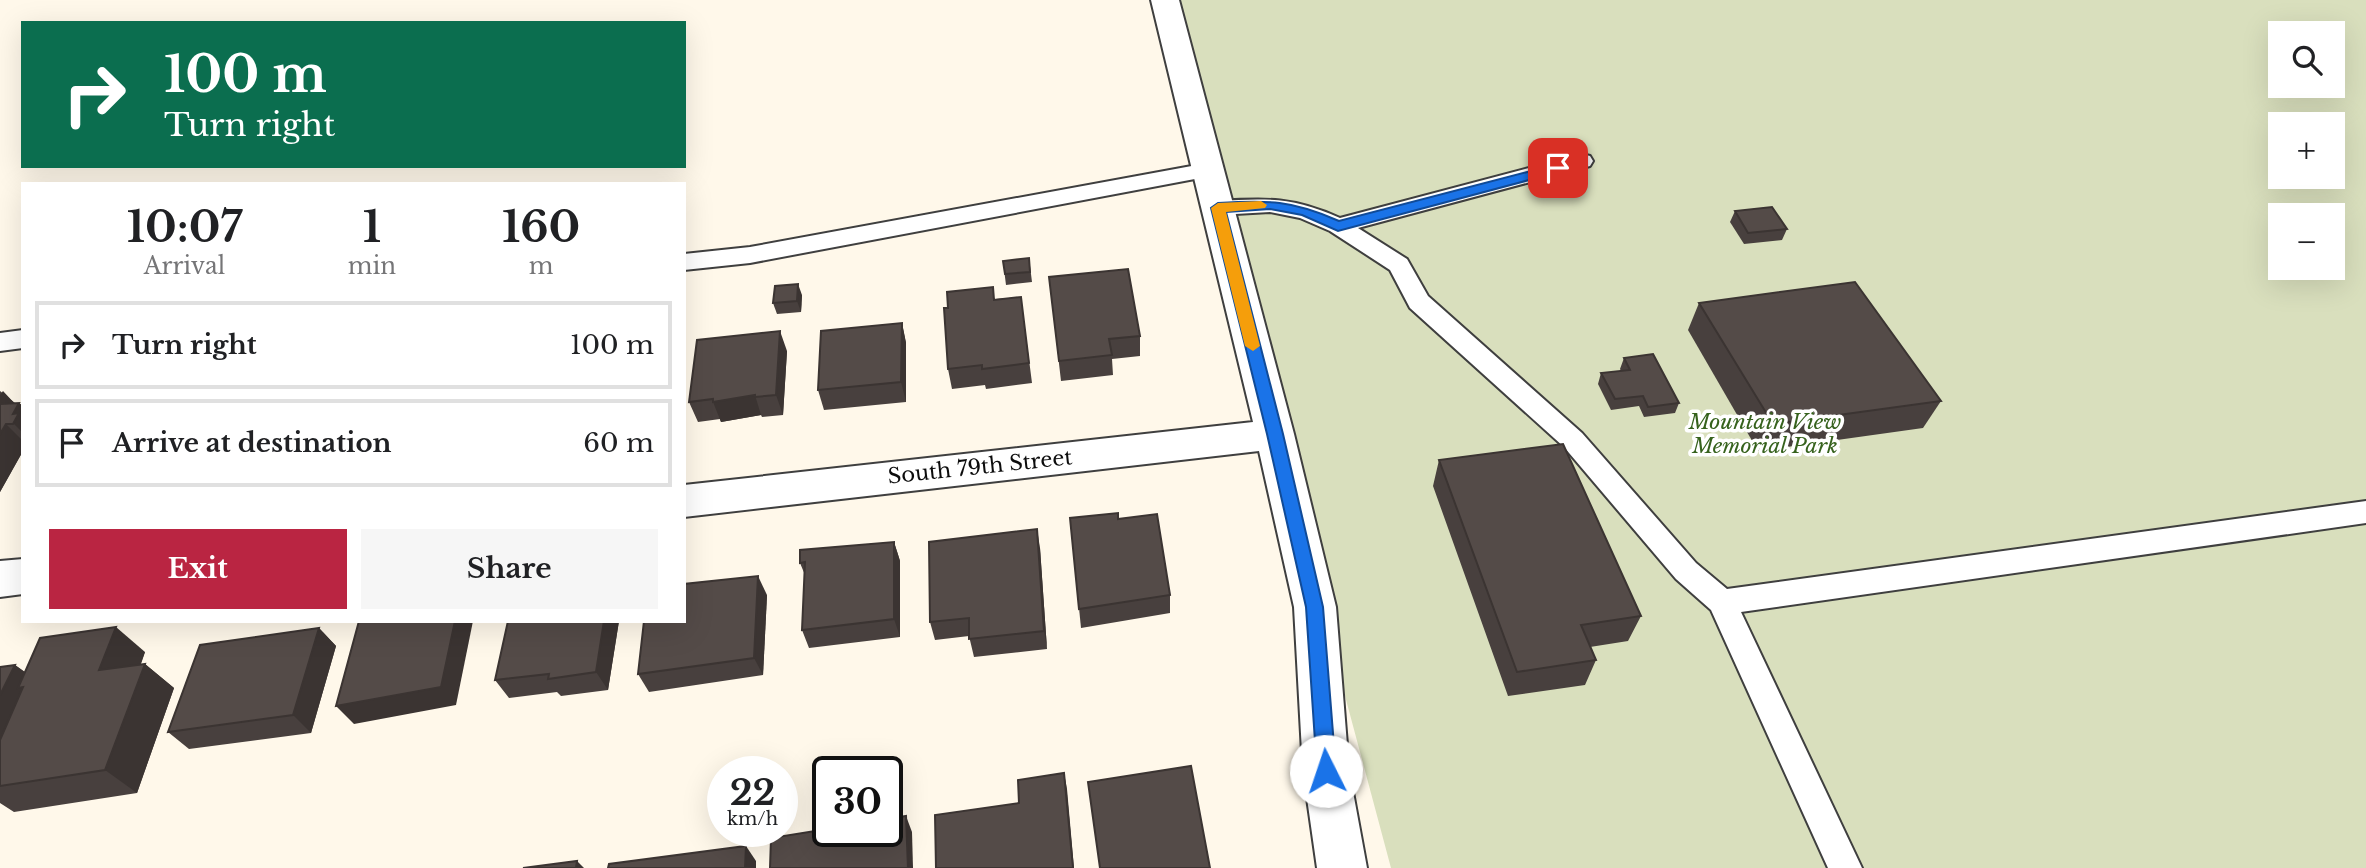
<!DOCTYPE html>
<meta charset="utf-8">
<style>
:root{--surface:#fff;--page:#f6f6f6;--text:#202124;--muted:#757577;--line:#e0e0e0;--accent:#ba2542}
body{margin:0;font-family:"Libre Baskerville",serif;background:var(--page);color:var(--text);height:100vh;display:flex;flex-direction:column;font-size:26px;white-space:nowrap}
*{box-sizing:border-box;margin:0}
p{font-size:23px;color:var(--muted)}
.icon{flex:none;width:38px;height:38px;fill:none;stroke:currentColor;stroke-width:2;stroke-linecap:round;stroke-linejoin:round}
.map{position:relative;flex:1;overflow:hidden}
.sheet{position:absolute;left:21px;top:182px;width:665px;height:441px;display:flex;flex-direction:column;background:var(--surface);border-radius:0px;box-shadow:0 7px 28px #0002}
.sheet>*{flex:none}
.hud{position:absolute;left:21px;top:21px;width:665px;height:147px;border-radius:0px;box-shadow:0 7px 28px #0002;background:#0b6e4f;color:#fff;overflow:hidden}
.tools{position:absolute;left:2268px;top:21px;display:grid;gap:14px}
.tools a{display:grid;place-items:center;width:77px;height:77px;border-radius:0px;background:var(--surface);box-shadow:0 7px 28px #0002;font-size:35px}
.speed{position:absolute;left:707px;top:756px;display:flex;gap:14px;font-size:35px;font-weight:700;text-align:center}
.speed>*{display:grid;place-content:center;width:91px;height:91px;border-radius:50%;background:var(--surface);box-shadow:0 7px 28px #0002;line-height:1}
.speed small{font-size:18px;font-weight:400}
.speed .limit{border:4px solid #111;border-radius:10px;background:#fff;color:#111}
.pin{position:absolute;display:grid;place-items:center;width:60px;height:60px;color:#fff;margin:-30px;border-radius:14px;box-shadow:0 4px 10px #0006}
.me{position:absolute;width:77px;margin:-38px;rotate:356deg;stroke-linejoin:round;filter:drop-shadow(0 0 5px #0008)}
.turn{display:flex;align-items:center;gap:24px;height:147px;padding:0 28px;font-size:32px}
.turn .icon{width:91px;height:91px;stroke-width:2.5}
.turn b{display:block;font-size:49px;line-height:60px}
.eta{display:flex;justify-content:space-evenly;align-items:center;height:119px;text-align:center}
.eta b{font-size:42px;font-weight:800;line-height:49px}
.action{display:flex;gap:14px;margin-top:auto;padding:14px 28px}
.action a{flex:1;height:80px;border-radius:0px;background:var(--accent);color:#fff;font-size:28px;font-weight:800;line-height:80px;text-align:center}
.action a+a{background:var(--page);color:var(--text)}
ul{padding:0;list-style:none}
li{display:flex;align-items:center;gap:21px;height:88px;margin:0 14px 10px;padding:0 14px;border:4px solid var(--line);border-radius:0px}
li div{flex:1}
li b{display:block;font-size:26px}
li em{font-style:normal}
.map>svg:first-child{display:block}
.cemetery{fill:#d9dfbd;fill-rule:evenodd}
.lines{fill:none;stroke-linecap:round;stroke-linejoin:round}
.lane-casing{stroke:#3f3f3f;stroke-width:4}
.street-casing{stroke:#3f3f3f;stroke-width:4}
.lane{fill:#fff;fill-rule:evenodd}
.street{fill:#fff;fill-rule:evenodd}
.wall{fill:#48403e}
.shaded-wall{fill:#3b3432}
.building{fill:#544b48;stroke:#3b3432;stroke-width:2}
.route{fill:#1a73e8;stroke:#114b97;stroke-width:2}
.slow{fill:#f59e0b}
.labels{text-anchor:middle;stroke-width:7;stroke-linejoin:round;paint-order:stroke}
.park-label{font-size:21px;font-style:italic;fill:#36621d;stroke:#fff}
.street-label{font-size:21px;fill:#0c0c0c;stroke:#fff}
</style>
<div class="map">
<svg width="2366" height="868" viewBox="0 0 2366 868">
<rect width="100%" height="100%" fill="#fff8ea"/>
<!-- cemetery -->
<path class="cemetery" d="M1165 0H2366V868H1391L1275 434ZM2280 33H2333V86H2280ZM2280 124H2333V177H2280ZM2280 215H2333V268H2280Z"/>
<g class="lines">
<!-- lane casing -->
<g class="lane-casing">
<g id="lane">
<path d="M1582 154 1590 156 1593 161 1590 166 1358 228 1407 259 1428 296 1582 433 1696 563 1727 589 2366 501V523L1741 612 1862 868H1828L1711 610 1676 579 1564 447 1410 308 1390 270 1330 231 1300 218 1270 212 1218 215 1210 213 1207 208 1210 203 1218 201C1267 198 1294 197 1340 218Z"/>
<polygon points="1208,163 1216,165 1219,170 1216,175 750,263 684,270 684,254 750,247"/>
<polygon points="23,330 23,348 0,351 0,333"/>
</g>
</g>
<!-- street casing -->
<g class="street-casing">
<g id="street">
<polygon points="1151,0 1179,0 1294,434 1336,607 1349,770 1367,868 1317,868 1303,770 1294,607 1259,451 684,517 684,485 1253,422"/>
<polygon points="23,559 23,594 0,597 0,561"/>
</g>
</g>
<!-- lane -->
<use href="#lane" class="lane"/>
<!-- street -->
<use href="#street" class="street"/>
</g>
<!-- wall -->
<g class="wall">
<polygon points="1735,211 1787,229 1782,240 1744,244 1730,222"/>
<polygon points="1029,258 1032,282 1006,285 1003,261"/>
<polygon points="1049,277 1140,336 1140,356 1112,359 1113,375 1061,381"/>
<polygon points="802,295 801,312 777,314 773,303"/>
<polygon points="1021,297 1032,383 986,389 985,385 952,389 948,369 995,299"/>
<polygon points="1699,303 1941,401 1923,428 1758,451 1688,330"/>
<polygon points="902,323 906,343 906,402 824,410 818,390"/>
<polygon points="787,351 783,415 762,417 761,415 721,422 720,419 698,422 689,402"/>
<polygon points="1624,358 1679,403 1675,413 1644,417 1639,406 1611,410 1598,384 1601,373 1621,371 1620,369"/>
<polygon points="0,391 15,403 19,403 23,406 23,451 0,492"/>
<polygon points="1439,460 1641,616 1628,641 1590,647 1596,660 1585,685 1508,696 1433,486"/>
<polygon points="1070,518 1118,519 1170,595 1170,613 1081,628"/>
<polygon points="894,542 900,561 900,637 809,648 802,630 805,575 800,563"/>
<polygon points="1040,548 1047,649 974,657 969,636 935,640 930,622"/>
<polygon points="767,595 763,675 649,692 638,674"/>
<polygon points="619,621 608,690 561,696 557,692 509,698 495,680"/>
<polygon points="319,628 336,646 311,733 189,749 168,732"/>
<polygon points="145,652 141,664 145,664 174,688 137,793 14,812 0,803 0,667 15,665 25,672"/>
</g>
<!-- shaded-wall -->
<g class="shaded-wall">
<polygon points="798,284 802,295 801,312 797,301"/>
<polygon points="902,323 906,343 906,402 901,382"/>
<polygon points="780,331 787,351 783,415 776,395"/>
<polygon points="3,391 17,406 19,403 23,406 23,433 0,410 0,395"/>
<polygon points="755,395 761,415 721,422 713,402"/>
<polygon points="6,424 23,441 23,451 0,492 0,434"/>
<polygon points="1037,529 1040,548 1047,649 1044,631"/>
<polygon points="894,542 900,561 900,637 894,619"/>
<polygon points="758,576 767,595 763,675 754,658"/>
<polygon points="455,621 473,621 456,705 354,724 336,706"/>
<polygon points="604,621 619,621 608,690 596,672"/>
<polygon points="116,627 145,652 129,695 99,670"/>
<polygon points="319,628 336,646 311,733 293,715"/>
<polygon points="145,664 174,688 137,793 105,770"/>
<polygon points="15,665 38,682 0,765 0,695"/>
<polygon points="1064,773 1067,789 1074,868 1073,868"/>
<polygon points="906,816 912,832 913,868 908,868"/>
<polygon points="746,846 756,861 756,868 745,868"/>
<polygon points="577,861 584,868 576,868"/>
</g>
<!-- building -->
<g class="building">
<polygon points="1772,207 1787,229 1748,233 1735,211"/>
<polygon points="1029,258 1030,272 1005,274 1003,261"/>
<polygon points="1128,269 1140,336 1109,339 1112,355 1059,361 1049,277"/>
<polygon points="1855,282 1941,401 1773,424 1699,303"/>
<polygon points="798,284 797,301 773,303 775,286"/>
<polygon points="993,287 994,300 1021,297 1029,363 982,369 982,365 948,369 944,308 948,308 947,292"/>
<polygon points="902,323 901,382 818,390 821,331"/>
<polygon points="780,331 776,395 755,397 755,395 713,402 713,399 689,402 697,340"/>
<polygon points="1653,354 1679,403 1648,407 1643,396 1615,399 1601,373 1630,370 1624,358"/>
<polygon points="19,403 13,414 19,413 13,424 6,424 0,434 0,404"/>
<polygon points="1563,444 1641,616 1581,625 1596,660 1517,672 1439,460"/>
<polygon points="1118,513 1118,519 1157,514 1170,595 1079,609 1070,518"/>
<polygon points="1037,529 1044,631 969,639 969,618 930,622 929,542"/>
<polygon points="894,542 894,619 802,630 805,562 800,563 800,550"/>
<polygon points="758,576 754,658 638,674 644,621 684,621 684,584"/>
<polygon points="359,621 455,621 441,687 336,706"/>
<polygon points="508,621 604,621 596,672 548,679 549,674 495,680"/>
<polygon points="116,627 99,670 145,664 105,770 0,786 0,740 23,687 18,688 40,638"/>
<polygon points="319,628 293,715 168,732 200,645"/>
<polygon points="15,665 0,695 0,667"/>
<polygon points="1191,766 1210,868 1100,868 1088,782"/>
<polygon points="1064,773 1073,868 936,868 935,815 1019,803 1018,780"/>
<polygon points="906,816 908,868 770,868 771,838 828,829 828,831 887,831 887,819"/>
<polygon points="746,846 745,868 608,868 609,864"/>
<polygon points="577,861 576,868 523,868"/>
</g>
<!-- route -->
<path class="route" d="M1558 164 1565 168 1563 171 1338 231 1302 215 1270 209 1226 212 1283 434 1323 607 1336 771 1333 777 1326 780 1319 777 1317 771 1306 607 1267 434 1211 208 1218 203C1268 200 1292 200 1339 221Z"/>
<!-- slow -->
<polygon class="slow" points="1261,201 1267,205 1265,208 1226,212 1260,346 1253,351 1245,346 1211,208 1218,203"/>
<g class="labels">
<!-- park labels -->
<g class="park-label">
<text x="1765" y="429">Mountain View<tspan x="1765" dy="24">Memorial Park</tspan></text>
</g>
<!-- street labels -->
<g class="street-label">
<text transform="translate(980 467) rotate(-6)" y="7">South 79th Street</text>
</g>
</g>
</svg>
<div class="tools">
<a><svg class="icon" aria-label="search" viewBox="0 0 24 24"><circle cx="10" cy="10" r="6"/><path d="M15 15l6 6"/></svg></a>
<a>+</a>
<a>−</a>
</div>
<div class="speed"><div>22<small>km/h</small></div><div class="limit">30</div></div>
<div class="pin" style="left:1558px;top:168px;background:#d93025"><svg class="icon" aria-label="arrive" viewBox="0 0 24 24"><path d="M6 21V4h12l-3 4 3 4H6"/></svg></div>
<svg class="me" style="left:1326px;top:771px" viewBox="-20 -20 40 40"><circle r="19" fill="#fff"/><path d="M0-13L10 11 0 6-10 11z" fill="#1a73e8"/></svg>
<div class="hud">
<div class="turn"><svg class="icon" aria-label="right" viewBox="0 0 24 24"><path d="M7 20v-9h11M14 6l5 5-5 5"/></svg><div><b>100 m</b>Turn right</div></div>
</div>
<section class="sheet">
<div class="eta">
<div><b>10:07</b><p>Arrival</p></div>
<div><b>1</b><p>min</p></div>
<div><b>160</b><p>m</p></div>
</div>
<ul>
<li><svg class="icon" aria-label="right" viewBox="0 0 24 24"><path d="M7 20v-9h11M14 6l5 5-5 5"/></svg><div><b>Turn right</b></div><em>100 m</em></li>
<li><svg class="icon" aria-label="arrive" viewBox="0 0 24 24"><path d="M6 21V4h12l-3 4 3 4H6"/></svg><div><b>Arrive at destination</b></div><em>60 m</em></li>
</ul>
<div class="action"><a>Exit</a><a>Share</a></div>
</section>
</div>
